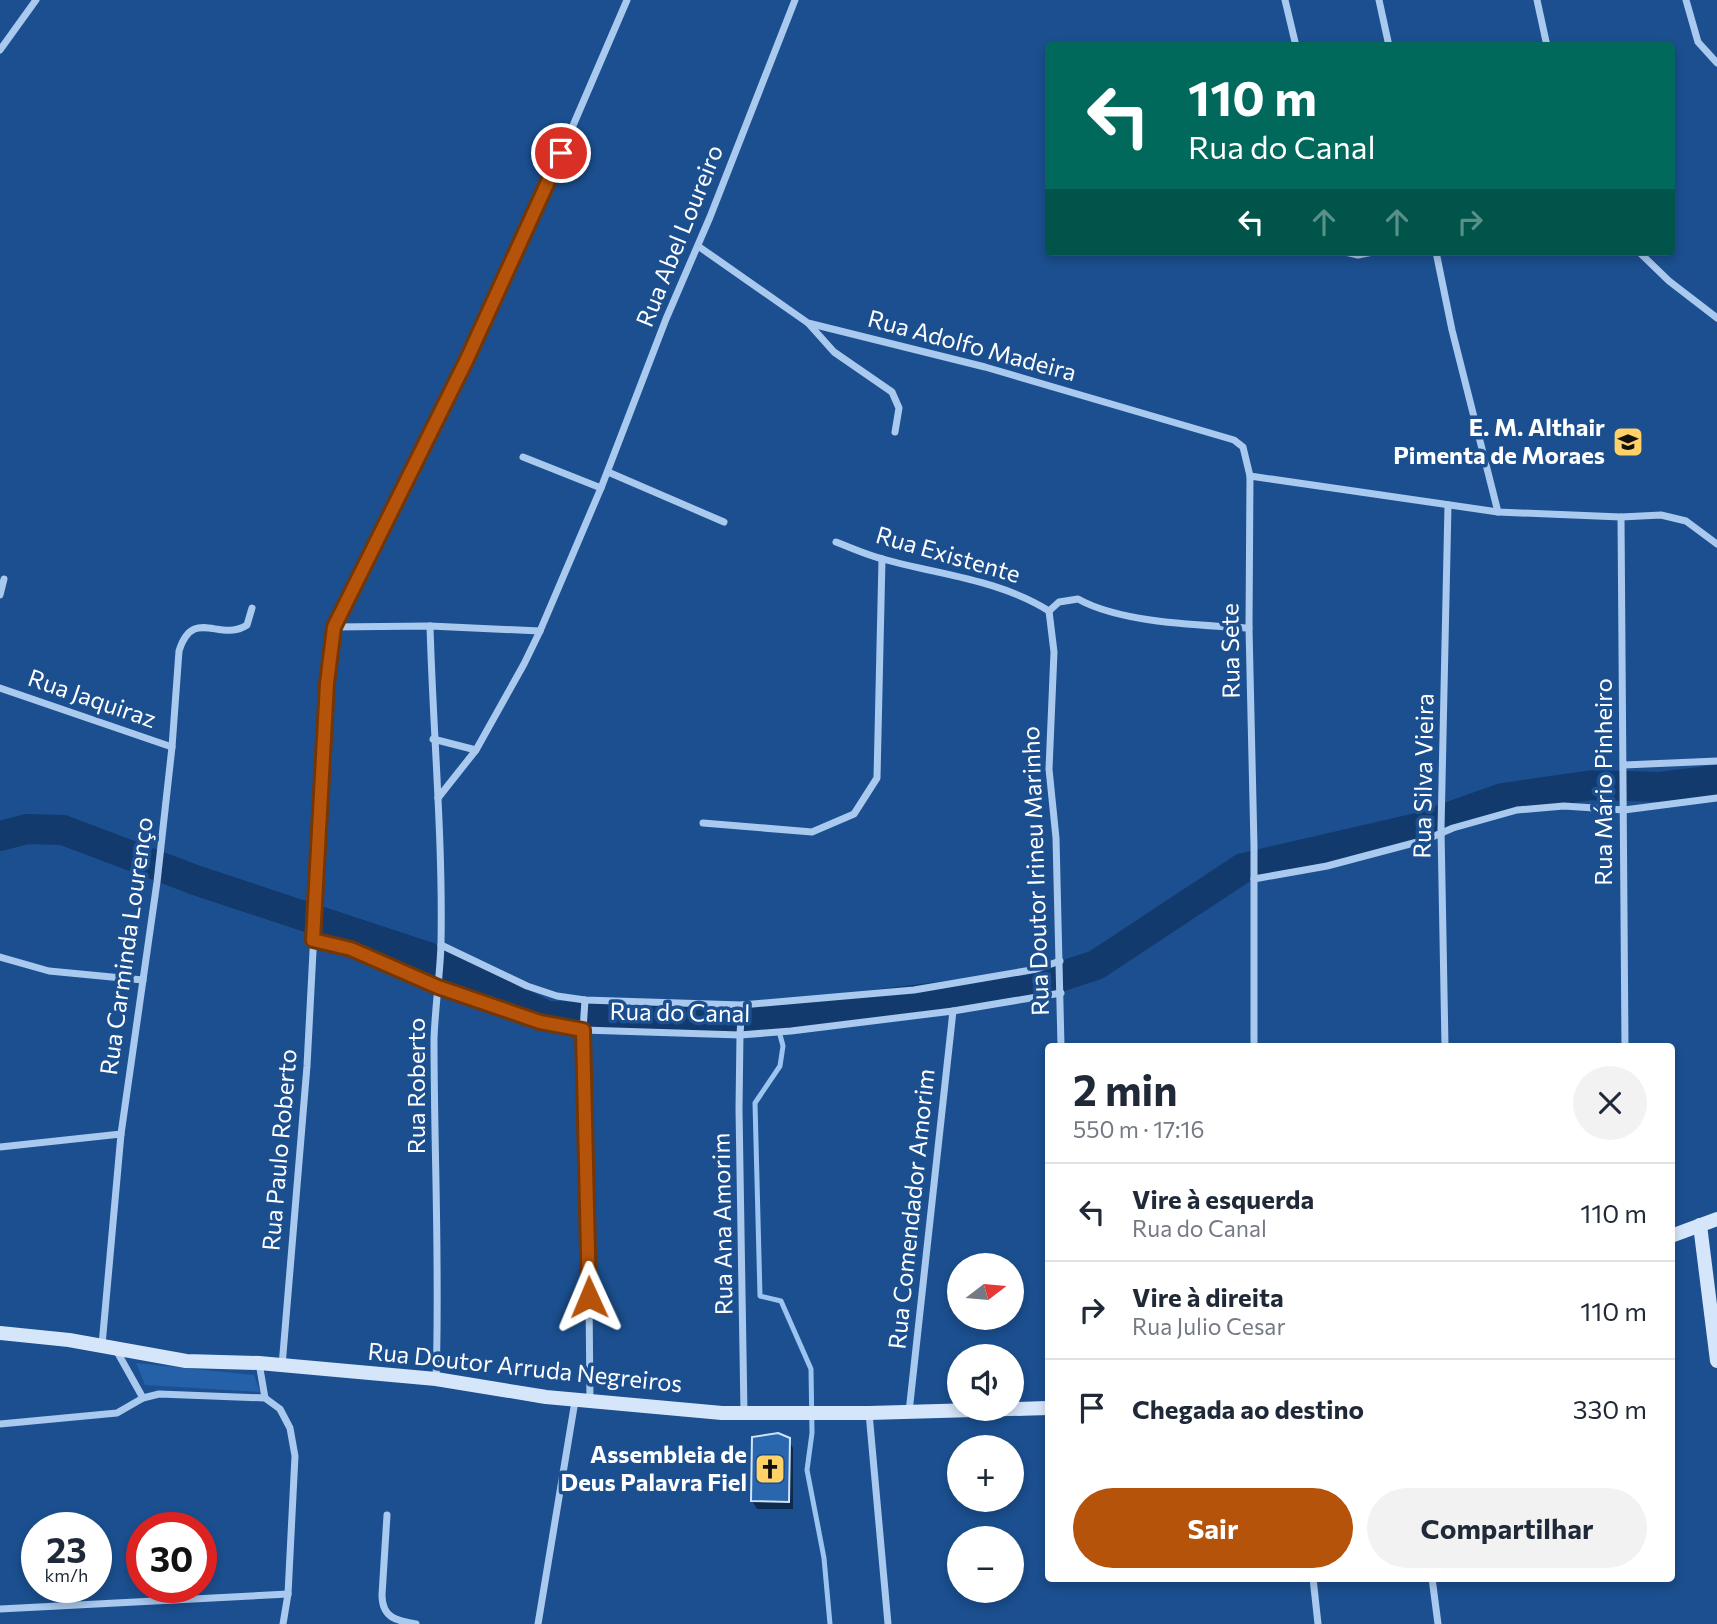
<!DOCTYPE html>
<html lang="pt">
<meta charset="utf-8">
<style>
:root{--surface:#fff;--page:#f2f2f3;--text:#1f2937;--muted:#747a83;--line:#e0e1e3;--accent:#b45309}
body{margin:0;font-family:Commissioner,sans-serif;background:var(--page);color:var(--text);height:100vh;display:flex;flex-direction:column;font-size:26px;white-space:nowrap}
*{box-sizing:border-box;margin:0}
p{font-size:23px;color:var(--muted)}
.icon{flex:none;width:38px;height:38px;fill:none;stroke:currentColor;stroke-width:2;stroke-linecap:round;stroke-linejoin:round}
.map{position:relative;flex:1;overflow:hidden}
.drawer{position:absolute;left:1045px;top:1043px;width:630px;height:539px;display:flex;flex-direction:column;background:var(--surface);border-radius:7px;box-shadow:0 4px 10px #0003}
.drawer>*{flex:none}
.guide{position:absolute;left:1045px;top:42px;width:630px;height:214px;border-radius:7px;box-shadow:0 4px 10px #0003;background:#00695c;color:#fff;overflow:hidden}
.needle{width:46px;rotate:74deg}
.controls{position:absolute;left:947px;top:1253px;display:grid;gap:14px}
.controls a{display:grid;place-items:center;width:77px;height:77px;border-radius:50%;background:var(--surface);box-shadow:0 4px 10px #0003;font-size:35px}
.speed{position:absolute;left:21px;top:1512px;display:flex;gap:14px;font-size:35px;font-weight:700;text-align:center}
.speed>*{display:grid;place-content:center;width:91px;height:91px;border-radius:50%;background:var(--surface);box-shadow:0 4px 10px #0003;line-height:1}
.speed small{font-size:18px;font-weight:400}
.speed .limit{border:10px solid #d22;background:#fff;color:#111}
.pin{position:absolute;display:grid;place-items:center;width:60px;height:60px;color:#fff;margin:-30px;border:4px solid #fff;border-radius:50%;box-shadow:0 2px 7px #0007}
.me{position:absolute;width:77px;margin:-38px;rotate:359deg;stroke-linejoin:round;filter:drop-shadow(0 0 5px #0008)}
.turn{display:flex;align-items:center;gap:24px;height:147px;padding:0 28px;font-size:32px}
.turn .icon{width:91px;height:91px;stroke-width:2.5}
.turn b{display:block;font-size:49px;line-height:60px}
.lanes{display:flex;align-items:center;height:66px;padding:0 28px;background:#0003;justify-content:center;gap:35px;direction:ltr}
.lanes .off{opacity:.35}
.round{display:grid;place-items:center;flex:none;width:74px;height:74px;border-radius:37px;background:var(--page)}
.summary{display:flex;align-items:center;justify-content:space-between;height:119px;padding:0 28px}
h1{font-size:42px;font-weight:700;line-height:52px}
.action{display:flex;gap:14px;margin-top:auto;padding:14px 28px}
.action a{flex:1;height:80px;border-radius:42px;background:var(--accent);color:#fff;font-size:28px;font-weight:700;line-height:80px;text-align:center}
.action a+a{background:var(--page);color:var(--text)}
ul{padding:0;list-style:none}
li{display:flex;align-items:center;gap:21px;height:98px;padding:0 28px;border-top:2px solid var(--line)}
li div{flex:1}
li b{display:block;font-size:26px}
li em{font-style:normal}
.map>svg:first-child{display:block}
.green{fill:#2461a8}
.shadow{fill:#0007}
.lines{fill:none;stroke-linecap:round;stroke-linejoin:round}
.stream{stroke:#9cc4f0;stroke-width:5}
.river{stroke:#123a6d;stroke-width:30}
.building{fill:#2a66ad;stroke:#cfe3fa;stroke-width:2}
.street{stroke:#a9c9ee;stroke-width:7}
.secondary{stroke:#d6e6fa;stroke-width:14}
.route-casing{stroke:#753606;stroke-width:18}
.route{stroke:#b45309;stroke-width:12}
.labels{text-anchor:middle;stroke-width:7;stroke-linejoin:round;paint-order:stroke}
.street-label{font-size:24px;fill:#fff;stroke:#1b4f8f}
.poi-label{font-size:24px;font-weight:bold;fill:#fff;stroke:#1b4f8f;text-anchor:end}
</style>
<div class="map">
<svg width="1717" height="1624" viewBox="0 0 1717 1624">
<rect width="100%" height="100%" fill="#1b4f8f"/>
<!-- green -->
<polygon class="green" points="136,1363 254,1375 260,1392 145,1385"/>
<!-- shadow -->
<polygon class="shadow" points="788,1439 793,1448 793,1509 757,1509 752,1501"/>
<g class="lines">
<!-- stream -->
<polyline class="stream" points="775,1016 783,1046 780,1066 755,1103 760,1296 781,1301 811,1369 812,1433 807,1470 824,1558 830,1624"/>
<!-- river -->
<polyline class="river" points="0,836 27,829 63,830 198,881 428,957 547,1016 722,1019 784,1016 1035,985 1096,965 1243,868 1421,827 1503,798 1593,785 1660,787 1717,780"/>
</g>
<!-- building -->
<polygon class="building" points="778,1433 790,1438 789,1502 751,1501 752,1437"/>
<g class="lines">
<!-- street -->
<g class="street">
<polyline points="1285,0 1296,46"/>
<polyline points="1379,0 1389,46"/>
<polyline points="1537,0 1547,46"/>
<polyline points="1686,0 1698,42 1717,63"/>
<polyline points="0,50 36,0"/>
<polyline points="698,246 808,323 985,367 1234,440 1243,447 1250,476 1249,628 1254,846 1254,1046"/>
<polyline points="1345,252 1358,255 1373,252"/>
<polyline points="1436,252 1452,330 1498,512"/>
<polyline points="1639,252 1669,281 1717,318"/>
<polyline points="809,324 834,352 892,392 899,408 895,432"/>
<polyline points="523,457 601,488"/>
<polyline points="608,472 724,522"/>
<polyline points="1250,476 1498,512 1621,517 1661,515 1686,521 1717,544"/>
<polyline points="1621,517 1625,1046"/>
<path d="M836 542C852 548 867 555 883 559 939 575 998 579 1049 611L1059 602 1078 599C1121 623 1198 625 1249 628"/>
<polyline points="0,595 4,579"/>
<polyline points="1049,611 1054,652 1049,769 1056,838 1061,1046"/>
<path d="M430 626C433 732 443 838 441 944 440 976 435 1008 434 1039 434 1153 440 1266 436 1379"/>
<polyline points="334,627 430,626 540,631"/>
<polyline points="0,688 172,747"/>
<polyline points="433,739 476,750"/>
<polyline points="1624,765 1717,761"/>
<polyline points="438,798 476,750 524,664 540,631 601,488 666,319 710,217 795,0"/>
<polyline points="703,823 812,832 854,814 877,778 882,559"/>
<polyline points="1254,879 1327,866 1425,840 1453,828 1517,810 1564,806 1624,810 1717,798"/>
<polyline points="313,940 351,949 437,987 540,1022 583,1030 740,1035 791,1031 953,1011 1061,993"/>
<polyline points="441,945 527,986 557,996 585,1000 742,1005 914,990 1037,969 1060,961"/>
<polyline points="0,957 49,971 143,980"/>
<polyline points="585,1000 583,1030 588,1192 590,1401"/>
<polyline points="742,1005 740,1034 739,1109 744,1413"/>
<polyline points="1445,1046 1441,829 1448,505"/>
<polyline points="0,1147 121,1134"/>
<path d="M102 1345 121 1134 157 882 172 747 179 651C193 606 220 643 247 625L252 608"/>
<polyline points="115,1348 143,1398"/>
<polyline points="282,1366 307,1066 327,683 334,627 467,359 550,179 627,0"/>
<polyline points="265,1398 280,1409 290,1428 295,1456 288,1594 283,1624"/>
<polyline points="909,1412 953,1011"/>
<polyline points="869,1413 888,1624"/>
<polyline points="0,1424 117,1413 143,1398 159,1394 265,1398 259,1363"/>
<path d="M387 1515 382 1595C382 1618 397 1621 416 1624"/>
<polyline points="1313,1578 1318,1624"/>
<polyline points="1432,1578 1438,1624"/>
<polyline points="0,1609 288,1594"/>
<polyline points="538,1624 575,1401"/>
</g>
<!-- secondary -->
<g class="secondary">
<polyline points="1700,1225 1717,1361"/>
<polyline points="1671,1236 1717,1219"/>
<polyline points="0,1333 69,1340 186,1361 259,1363 436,1379 546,1397 722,1413 869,1413 1048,1408"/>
</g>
</g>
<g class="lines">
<!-- route casing -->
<g class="route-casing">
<polyline id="route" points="561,153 467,359 334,627 327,683 313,940 351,949 438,987 540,1022 583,1030 589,1297"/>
</g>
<!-- route -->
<use href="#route" class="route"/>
</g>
<!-- icons -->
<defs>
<g id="school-square" transform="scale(1.575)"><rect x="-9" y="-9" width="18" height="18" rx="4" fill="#ffd166" stroke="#1b4f8f"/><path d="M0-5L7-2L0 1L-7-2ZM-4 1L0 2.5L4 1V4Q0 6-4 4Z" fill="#111"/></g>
<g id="church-square" transform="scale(1.575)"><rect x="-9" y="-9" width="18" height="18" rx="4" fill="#ffd166" stroke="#1b4f8f"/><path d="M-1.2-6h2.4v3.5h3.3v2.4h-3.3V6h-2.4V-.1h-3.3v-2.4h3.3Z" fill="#111"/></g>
</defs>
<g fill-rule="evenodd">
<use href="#school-square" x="1628" y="442"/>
<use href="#church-square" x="770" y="1469"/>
</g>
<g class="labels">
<!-- street labels -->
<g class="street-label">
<text transform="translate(680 236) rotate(-68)" y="8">Rua Abel Loureiro</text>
<text transform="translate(972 346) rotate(15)" y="8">Rua Adolfo Madeira</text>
<text transform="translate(948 555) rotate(16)" y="8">Rua Existente</text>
<text transform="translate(1231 651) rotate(-91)" y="8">Rua Sete</text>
<text transform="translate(92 699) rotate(19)" y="8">Rua Jaquiraz</text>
<text transform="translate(1424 776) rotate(-89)" y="8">Rua Silva Vieira</text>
<text transform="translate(1604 782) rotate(-90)" y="8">Rua Mário Pinheiro</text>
<text transform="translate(1036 871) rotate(-92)" y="8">Rua Doutor Irineu Marinho</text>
<text transform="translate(127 946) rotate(-82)" y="8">Rua Carminda Lourenço</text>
<text transform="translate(680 1013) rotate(1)" y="8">Rua do Canal</text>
<text transform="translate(417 1086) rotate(-90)" y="8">Rua Roberto</text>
<text transform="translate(280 1150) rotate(-85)" y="8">Rua Paulo Roberto</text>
<text transform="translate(912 1209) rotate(-84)" y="8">Rua Comendador Amorim</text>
<text transform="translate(723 1224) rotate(-91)" y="8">Rua Ana Amorim</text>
<text transform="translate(525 1368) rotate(6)" y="8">Rua Doutor Arruda Negreiros</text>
</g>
<!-- poi labels -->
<g class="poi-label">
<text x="1605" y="436">E. M. Althair<tspan x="1605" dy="28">Pimenta de Moraes</tspan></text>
<text x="747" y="1463">Assembleia de<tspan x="747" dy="28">Deus Palavra Fiel</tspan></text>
</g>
</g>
</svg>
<div class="controls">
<a><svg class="needle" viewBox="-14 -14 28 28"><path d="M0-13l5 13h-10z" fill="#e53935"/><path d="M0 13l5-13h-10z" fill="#747a83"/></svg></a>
<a><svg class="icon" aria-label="sound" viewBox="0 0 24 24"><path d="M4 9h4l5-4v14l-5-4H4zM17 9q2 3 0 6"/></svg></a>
<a>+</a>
<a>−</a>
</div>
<div class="speed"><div>23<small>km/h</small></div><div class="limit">30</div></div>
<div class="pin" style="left:561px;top:153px;background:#d93025"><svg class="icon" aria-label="arrive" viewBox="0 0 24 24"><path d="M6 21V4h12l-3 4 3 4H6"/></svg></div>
<svg class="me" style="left:589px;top:1297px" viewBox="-20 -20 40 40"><path d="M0-17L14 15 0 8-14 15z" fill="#b45309" stroke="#fff" stroke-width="4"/></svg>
<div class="guide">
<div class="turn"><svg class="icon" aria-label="left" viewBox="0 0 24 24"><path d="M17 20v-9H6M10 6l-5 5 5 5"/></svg><div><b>110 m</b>Rua do Canal</div></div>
<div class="lanes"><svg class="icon" aria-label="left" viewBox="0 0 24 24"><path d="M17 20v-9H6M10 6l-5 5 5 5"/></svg><svg class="icon off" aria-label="ahead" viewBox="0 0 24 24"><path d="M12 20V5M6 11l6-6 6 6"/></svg><svg class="icon off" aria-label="ahead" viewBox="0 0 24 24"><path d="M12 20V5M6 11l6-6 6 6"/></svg><svg class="icon off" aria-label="right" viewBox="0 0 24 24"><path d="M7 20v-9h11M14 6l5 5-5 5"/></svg></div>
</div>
<section class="drawer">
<div class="summary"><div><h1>2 min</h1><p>550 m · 17:16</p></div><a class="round"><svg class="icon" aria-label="close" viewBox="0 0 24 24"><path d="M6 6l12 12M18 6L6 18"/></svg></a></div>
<ul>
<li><svg class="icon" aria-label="left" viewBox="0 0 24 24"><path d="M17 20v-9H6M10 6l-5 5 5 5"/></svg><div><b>Vire à esquerda</b><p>Rua do Canal</p></div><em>110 m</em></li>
<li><svg class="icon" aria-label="right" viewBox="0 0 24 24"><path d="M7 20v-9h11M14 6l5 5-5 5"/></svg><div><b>Vire à direita</b><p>Rua Julio Cesar</p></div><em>110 m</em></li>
<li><svg class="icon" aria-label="arrive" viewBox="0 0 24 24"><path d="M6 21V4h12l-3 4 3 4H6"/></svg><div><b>Chegada ao destino</b></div><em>330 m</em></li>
</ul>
<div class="action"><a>Sair</a><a>Compartilhar</a></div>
</section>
</div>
